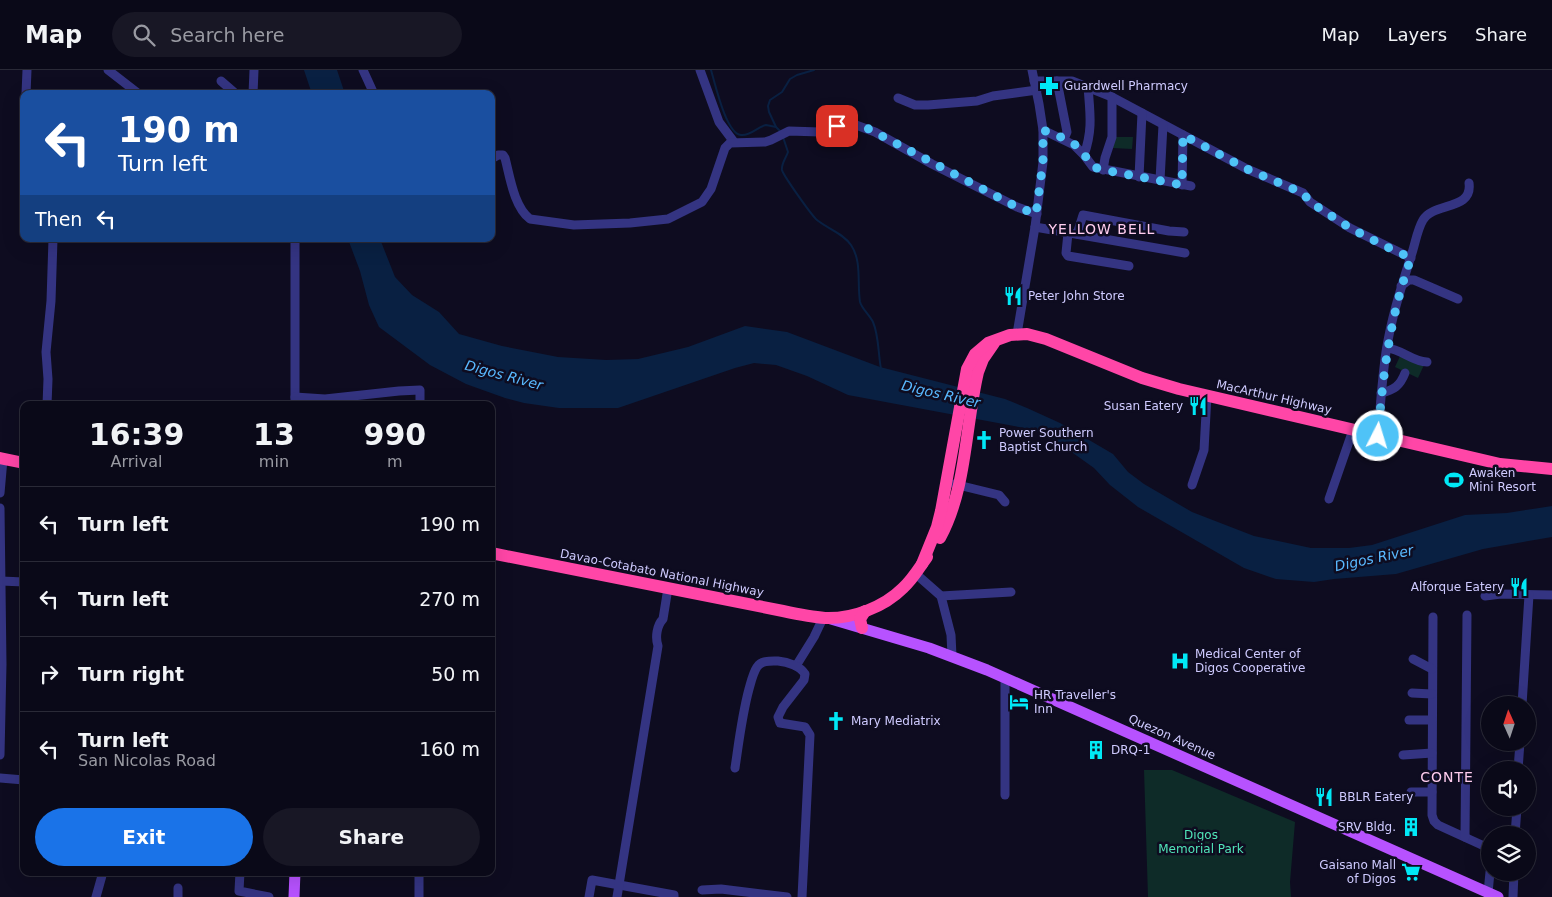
<!DOCTYPE html>
<style>
:root{--surface:#0a0918;--page:#181725;--text:#f1f3f6;--muted:#999aa2;--line:#2a2a37;--accent:#1a73e8}
body{margin:0;font-family:"DejaVu Sans",sans-serif;background:var(--page);color:var(--text);height:100vh;display:flex;flex-direction:column;font-size:19px;white-space:nowrap}
*{box-sizing:border-box;margin:0}
p{font-size:16px;color:var(--muted)}
.icon{flex:none;width:28px;height:28px;fill:none;stroke:currentColor;stroke-width:2;stroke-linecap:round;stroke-linejoin:round}
.map{position:relative;flex:1;overflow:hidden}
.panel{position:absolute;left:20px;top:331px;width:475px;height:475px;display:flex;flex-direction:column;background:var(--surface);border-radius:10px;box-shadow:0 5px 20px #0002,0 0 0 1px var(--line)}
.panel>*{flex:none}
.banner{position:absolute;left:20px;top:20px;width:475px;height:152px;border-radius:10px;box-shadow:0 5px 20px #0002,0 0 0 1px var(--line);background:#1a4fa0;color:#fff;overflow:hidden}
.needle{width:32px;rotate:357deg}
.fabs{position:absolute;left:1481px;top:626px;display:grid;gap:10px}
.fabs a{display:grid;place-items:center;width:55px;height:55px;border-radius:50%;background:var(--surface);box-shadow:0 5px 20px #0002,0 0 0 1px var(--line);font-size:25px}
.pin{position:absolute;display:grid;place-items:center;width:42px;height:42px;color:#fff;margin:-21px;border-radius:10px;box-shadow:0 2px 8px #0006}
.me{position:absolute;width:55px;margin:-28px;rotate:5deg;stroke-linejoin:round;filter:drop-shadow(0 0 4px #0008)}
.turn{display:flex;align-items:center;gap:18px;height:105px;padding:0 15px;font-size:22px}
.turn .icon{width:65px;height:65px;stroke-width:2.5}
.turn b{display:block;font-size:35px;line-height:42px}
.then{display:flex;align-items:center;height:48px;padding:0 15px;background:#0003;gap:10px;font-size:19px}
.eta{display:flex;justify-content:space-evenly;align-items:center;height:85px;text-align:center}
.eta b{font-size:30px;font-weight:800;line-height:35px}
.action{display:flex;gap:10px;margin-top:auto;padding:10px 15px}
.action a{flex:1;height:58px;border-radius:30px;background:var(--accent);color:#fff;font-size:20px;font-weight:800;line-height:58px;text-align:center}
.action a+a{background:var(--page);color:var(--text)}
ul{padding:0;list-style:none}
li{display:flex;align-items:center;gap:15px;height:75px;padding:0 15px;border-top:1px solid var(--line)}
li div{flex:1}
li b{display:block;font-size:19px}
li em{font-style:normal}
header{display:flex;align-items:center;gap:30px;box-sizing:border-box;height:70px;padding:0 25px;background:var(--surface);border-bottom:1px solid var(--line)}
header strong{font-size:24px}
nav{display:flex;gap:28px;margin-inline-start:auto;font-size:18px}
.search{width:350px;height:45px;background:var(--page);display:flex;align-items:center;gap:12px;box-sizing:border-box;padding:0 18px;border-radius:28px;color:var(--muted);font-size:19px}
.map>svg:first-child{display:block}
.green{fill:#0e2b28}
.water{fill:#092042}
.lines{fill:none;stroke-linecap:round;stroke-linejoin:round}
.stream{stroke:#092042;stroke-width:2}
.minor{stroke:#343482;stroke-width:9}
.major{stroke:#b752ff;stroke-width:11}
.highway{stroke:#ff46a7;stroke-width:12}
.route{stroke:#4fc3f7;stroke-width:9;stroke-dasharray:0 16.2}
.labels{text-anchor:middle;stroke-width:5;stroke-linejoin:round;paint-order:stroke}
.poi-label{font-size:12px;fill:#cfcbff;stroke:#0e0c20;text-anchor:start}
.street-label{font-size:12px;fill:#cfcbff;stroke:#0e0c20}
.park-label{font-size:12px;fill:#51e5b9;stroke:#0e0c20}
.neighbourhood-label{font-size:14px;letter-spacing:1px;fill:#ffcdef;stroke:#0e0c20}
.water-label{font-size:14px;font-style:italic;fill:#59b9ff;stroke:#0e0c20}
</style>
<header>
<strong>Map</strong>
<div class="search"><svg class="icon" aria-label="search" viewBox="0 0 24 24"><circle cx="10" cy="10" r="6"/><path d="M15 15l6 6"/></svg>Search here</div>
<nav><a>Map</a><a>Layers</a><a>Share</a></nav>
</header>
<div class="map">
<svg width="1552" height="827" viewBox="0 0 1552 827">
<rect width="100%" height="100%" fill="#0e0c20"/>
<!-- green -->
<g class="green">
<polygon points="1114,67 1133,67 1132,79 1113,78"/>
<polygon points="1401,284 1424,295 1418,308 1395,297"/>
<polygon points="1144,700 1172,700 1295,752 1290,812 1291,827 1148,827"/>
</g>
<!-- water -->
<g class="water">
<polygon points="304,0 337,0 345,24 312,24"/>
<polygon points="348,169 380,169 395,207 412,225 439,242 459,264 502,276 558,287 606,290 638,289 688,277 745,256 787,262 880,297 1005,329 1027,338 1060,353 1113,384 1128,402 1144,414 1192,442 1254,466 1311,478 1349,478 1372,475 1465,445 1507,443 1552,436 1552,467 1483,479 1396,504 1334,509 1314,512 1276,509 1244,498 1138,437 1110,415 1094,398 1073,383 1047,366 1030,359 848,325 807,306 776,295 754,293 735,298 618,338 559,338 524,333 505,328 466,314 430,295 379,257 369,235 360,201"/>
</g>
<g class="lines">
<!-- stream -->
<g class="stream">
<path d="M711 0C715 13 726 64 741 65 751 66 757 57 766 55L776 57 780 61"/>
<polyline points="776,57 769,42 768,36 770,30 782,22 790,9 797,5 814,0"/>
<path d="M783 67 788 82C786 88 781 94 782 100 783 105 812 146 817 150 828 159 843 163 851 175 862 191 857 213 860 232 862 239 869 244 873 252 879 266 878 283 881 299"/>
</g>
<!-- minor -->
<g class="minor">
<polyline points="108,0 139,24"/>
<polyline points="363,0 374,24"/>
<polyline points="700,0 719,52 734,72"/>
<polyline points="221,11 236,24"/>
<polyline points="1034,11 1072,11 1112,27 1247,99 1303,123 1310,132 1350,158 1411,188"/>
<polyline points="1057,11 1067,62 1064,69"/>
<path d="M1088 17C1090 43 1093 60 1084 85L1093 97 1191 116"/>
<polyline points="26,24 27,0"/>
<polyline points="253,24 254,0"/>
<polyline points="898,28 915,35 928,35 977,31 993,26 1037,20"/>
<polyline points="1043,60 1074,75 1084,85"/>
<path d="M491 89 498 85H503L505 88C510 107 514 137 530 149L574 155 630 153 668 149 702 132 711 119 725 78 730 73 765 72 771 70 789 61 820 62 837 56 856 55 875 62 932 94 1017 137 1037 144"/>
<polyline points="1103,100 1105,88 1112,67 1112,27"/>
<polyline points="1139,107 1142,43"/>
<polyline points="1160,110 1163,55"/>
<polyline points="1182,115 1183,65"/>
<polyline points="1035,157 1185,183"/>
<polyline points="1068,163 1066,183 1068,186 1129,196"/>
<polyline points="1077,164 1083,145 1169,161 1184,162"/>
<polyline points="295,169 295,335"/>
<polyline points="1401,216 1409,210 1414,210 1458,229"/>
<polyline points="1017,264 1035,157 1043,92 1043,60 1039,34 1032,0"/>
<path d="M1387 278C1401 279 1413 292 1427 292"/>
<path d="M1381 323C1394 320 1400 316 1405 303"/>
<polyline points="295,327 325,329 399,321 420,320 420,335"/>
<polyline points="47,335 48,309 46,282 51,231 53,169"/>
<path d="M1378 365C1380 338 1382 310 1386 282 1391 249 1401 218 1411 186 1415 175 1417 160 1423 150 1433 132 1473 141 1469 113"/>
<polyline points="954,414 999,425 1005,432"/>
<polyline points="1192,415 1204,380 1207,325"/>
<polyline points="0,423 3,389"/>
<polyline points="1329,429 1353,360"/>
<polyline points="0,438 2,594 0,685"/>
<polyline points="916,504 941,526 1011,522"/>
<polyline points="1,511 24,512"/>
<polyline points="941,526 951,565 952,586"/>
<polyline points="1485,526 1501,524 1552,525"/>
<polyline points="1433,547 1432,745 1434,751 1438,755 1484,776 1490,784"/>
<polyline points="1413,589 1432,599"/>
<polyline points="796,596 814,567 823,548"/>
<polyline points="1412,623 1432,624"/>
<polyline points="1522,635 1529,525"/>
<polyline points="1409,650 1432,650"/>
<polyline points="1403,685 1432,683"/>
<path d="M735 698C739 671 742 645 749 619 751 612 753 603 757 597 762 590 771 591 778 591 788 592 800 596 805 604L804 610 783 637 778 647 780 653 805 657 810 665 802 827"/>
<polyline points="1518,700 1520,672"/>
<polyline points="0,708 24,710"/>
<polyline points="1411,722 1432,722"/>
<polyline points="1005,725 1005,608"/>
<polyline points="1515,765 1517,738"/>
<polyline points="1465,767 1467,545"/>
<polyline points="240,802 239,821 269,827"/>
<polyline points="702,820 721,819 787,827"/>
<polyline points="1488,823 1490,802"/>
<polyline points="96,827 103,802"/>
<polyline points="178,827 178,818"/>
<polyline points="419,827 419,802"/>
<polyline points="589,827 592,810 674,825 674,827"/>
<path d="M617 827 658 576C655 567 657 555 663 549L668 518"/>
<polyline points="1513,827 1514,802"/>
</g>
<!-- major -->
<g class="major">
<polyline points="831,549 929,578 987,600 1498,827"/>
<polyline points="294,827 295,802"/>
</g>
<!-- highway -->
<g class="highway">
<polyline points="0,388 24,393"/>
<path d="M940 468C967 418 965 357 978 302L983 289 994 273"/>
<path d="M491 483 783 541C797 544 811 547 825 548 853 549 884 537 903 518 913 509 919 498 927 487"/>
<polyline points="922,494 937,457 941,441 967,299 975,284 988,273 1010,265 1027,264 1046,269 1142,308 1179,319 1500,394 1552,399"/>
<polyline points="862,558 860,549 865,541"/>
</g>
</g>
<g class="lines">
<!-- route -->
<path class="route" d="M837 56 849 54 863 56 1017 137 1036 144 1043 92V60C1055 65 1070 69 1080 79 1087 87 1089 95 1099 99L1182 115 1183 65 1247 99 1303 123 1310 132 1350 158 1385 176 1411 188C1390 247 1383 303 1378 366"/>
</g>
<!-- icons -->
<defs>
<g id="pharmacy-bare" transform="scale(1.5)"><path d="M-2-6h4v4h4v4h-4v4h-4v-4h-4v-4h4Z" fill="#00e8f6" stroke="#0e0c20" stroke-width="2.5" paint-order="stroke"/></g>
<g id="restaurant-bare" transform="scale(1.5)"><path d="M-5-6h1v4h1v-4h1v4h1v-4h1v5L-1.5 .5V6h-2V.5L-5-1ZM5-6V6H3V1.5H1.5Q1.5-4 5-6Z" fill="#00e8f6" stroke="#0e0c20" stroke-width="2.5" paint-order="stroke"/></g>
<g id="church-bare" transform="scale(1.5)"><path d="M-1.2-6h2.4v3.5h3.3v2.4h-3.3V6h-2.4V-.1h-3.3v-2.4h3.3Z" fill="#00e8f6" stroke="#0e0c20" stroke-width="2.5" paint-order="stroke"/></g>
<g id="stadium-bare" transform="scale(1.5)"><path d="M0-5a6.5 5 0 1 0 0 10a6.5 5 0 1 0 0-10ZM-3.5-1.8h7v3.6h-7Z" fill="#00e8f6" stroke="#0e0c20" stroke-width="2.5" paint-order="stroke"/></g>
<g id="hospital-bare" transform="scale(1.5)"><path d="M-5-5h3v3.5h4V-5h3V5h-3V1.5h-4V5h-3Z" fill="#00e8f6" stroke="#0e0c20" stroke-width="2.5" paint-order="stroke"/></g>
<g id="hotel-bare" transform="scale(1.5)"><path d="M-6-4.5h1.5V1H6V5H4.5V3h-9V5H-6ZM-4 0a1.8 1.8 0 1 1 3.6 0ZM.5 0V-2.5h3Q6-2.5 6 0Z" fill="#00e8f6" stroke="#0e0c20" stroke-width="2.5" paint-order="stroke"/></g>
<g id="building-bare" transform="scale(1.5)"><path d="M-4-6H4V6H1V3H-1V6H-4ZM-2.5-4.3h1.7v1.8h-1.7ZM.8-4.3h1.7v1.8H.8ZM-2.5-1h1.7V.8h-1.7ZM.8-1h1.7V.8H.8Z" fill="#00e8f6" stroke="#0e0c20" stroke-width="2.5" paint-order="stroke"/></g>
<g id="supermarket-bare" transform="scale(1.5)"><path d="M-6-5.5h2.5l.6 2H6L4.5 2H-2.5L-4.4-4H-6ZM-1.5 3.2a1.3 1.3 0 1 0 .1 0ZM3 3.2a1.3 1.3 0 1 0 .1 0Z" fill="#00e8f6" stroke="#0e0c20" stroke-width="2.5" paint-order="stroke"/></g>
</defs>
<g fill-rule="evenodd">
<use href="#pharmacy-bare" x="1049" y="16"/>
<use href="#restaurant-bare" x="1013" y="226"/>
<use href="#restaurant-bare" x="1198" y="336"/>
<use href="#church-bare" x="984" y="370"/>
<use href="#stadium-bare" x="1454" y="410"/>
<use href="#restaurant-bare" x="1519" y="517"/>
<use href="#hospital-bare" x="1180" y="591"/>
<use href="#hotel-bare" x="1019" y="632"/>
<use href="#church-bare" x="836" y="651"/>
<use href="#building-bare" x="1096" y="680"/>
<use href="#restaurant-bare" x="1324" y="727"/>
<use href="#building-bare" x="1411" y="757"/>
<use href="#supermarket-bare" x="1411" y="802"/>
</g>
<g class="labels">
<!-- poi labels -->
<g class="poi-label">
<text x="1064" y="20">Guardwell Pharmacy</text>
<text x="1028" y="230">Peter John Store</text>
<text x="1183" y="340" text-anchor="end">Susan Eatery</text>
<text x="999" y="367">Power Southern<tspan x="999" dy="14">Baptist Church</tspan></text>
<text x="1469" y="407">Awaken<tspan x="1469" dy="14">Mini Resort</tspan></text>
<text x="1504" y="521" text-anchor="end">Alforque Eatery</text>
<text x="1195" y="588">Medical Center of<tspan x="1195" dy="14">Digos Cooperative</tspan></text>
<text x="1034" y="629">HR Traveller's<tspan x="1034" dy="14">Inn</tspan></text>
<text x="851" y="655">Mary Mediatrix</text>
<text x="1111" y="684">DRQ-1</text>
<text x="1339" y="731">BBLR Eatery</text>
<text x="1396" y="761" text-anchor="end">SRV Bldg.</text>
<text x="1396" y="799" text-anchor="end">Gaisano Mall<tspan x="1396" dy="14">of Digos</tspan></text>
</g>
<!-- street labels -->
<g class="street-label">
<text transform="translate(1274 327) rotate(13)" y="4">MacArthur Highway</text>
<text transform="translate(662 503) rotate(11)" y="4">Davao-Cotabato National Highway</text>
<text transform="translate(1172 667) rotate(24)" y="4">Quezon Avenue</text>
</g>
<!-- park labels -->
<g class="park-label">
<text x="1201" y="769">Digos<tspan x="1201" dy="14">Memorial Park</tspan></text>
</g>
<!-- neighbourhood labels -->
<g class="neighbourhood-label">
<text x="1102" y="164">YELLOW BELL</text>
<text x="1447" y="712">CONTE</text>
</g>
<!-- water labels -->
<g class="water-label">
<text transform="translate(504 305) rotate(15)" y="5">Digos River</text>
<text transform="translate(941 324) rotate(13)" y="5">Digos River</text>
<text transform="translate(1374 488) rotate(-12)" y="5">Digos River</text>
</g>
</g>
</svg>
<div class="fabs">
<a><svg class="needle" viewBox="-14 -14 28 28"><path d="M0-13l5 13h-10z" fill="#e53935"/><path d="M0 13l5-13h-10z" fill="#999aa2"/></svg></a>
<a><svg class="icon" aria-label="sound" viewBox="0 0 24 24"><path d="M4 9h4l5-4v14l-5-4H4zM17 9q2 3 0 6"/></svg></a>
<a><svg class="icon" aria-label="layers" viewBox="0 0 24 24"><path d="M12 4l9 5-9 5-9-5zM3 14l9 5 9-5"/></svg></a>
</div>
<div class="pin" style="left:837px;top:56px;background:#d93025"><svg class="icon" aria-label="arrive" viewBox="0 0 24 24"><path d="M6 21V4h12l-3 4 3 4H6"/></svg></div>
<svg class="me" style="left:1378px;top:366px" viewBox="-20 -20 40 40"><circle r="17" fill="#4fc3f7" stroke="#fff" stroke-width="3"/><path d="M0-11L8 9 0 5-8 9z" fill="#fff"/></svg>
<div class="banner">
<div class="turn"><svg class="icon" aria-label="left" viewBox="0 0 24 24"><path d="M17 20v-9H6M10 6l-5 5 5 5"/></svg><div><b>190 m</b>Turn left</div></div>
<div class="then">Then<svg class="icon" aria-label="left" viewBox="0 0 24 24"><path d="M17 20v-9H6M10 6l-5 5 5 5"/></svg></div>
</div>
<section class="panel">
<div class="eta">
<div><b>16:39</b><p>Arrival</p></div>
<div><b>13</b><p>min</p></div>
<div><b>990</b><p>m</p></div>
</div>
<ul>
<li><svg class="icon" aria-label="left" viewBox="0 0 24 24"><path d="M17 20v-9H6M10 6l-5 5 5 5"/></svg><div><b>Turn left</b></div><em>190 m</em></li>
<li><svg class="icon" aria-label="left" viewBox="0 0 24 24"><path d="M17 20v-9H6M10 6l-5 5 5 5"/></svg><div><b>Turn left</b></div><em>270 m</em></li>
<li><svg class="icon" aria-label="right" viewBox="0 0 24 24"><path d="M7 20v-9h11M14 6l5 5-5 5"/></svg><div><b>Turn right</b></div><em>50 m</em></li>
<li><svg class="icon" aria-label="left" viewBox="0 0 24 24"><path d="M17 20v-9H6M10 6l-5 5 5 5"/></svg><div><b>Turn left</b><p>San Nicolas Road</p></div><em>160 m</em></li>
</ul>
<div class="action"><a>Exit</a><a>Share</a></div>
</section>
</div>
